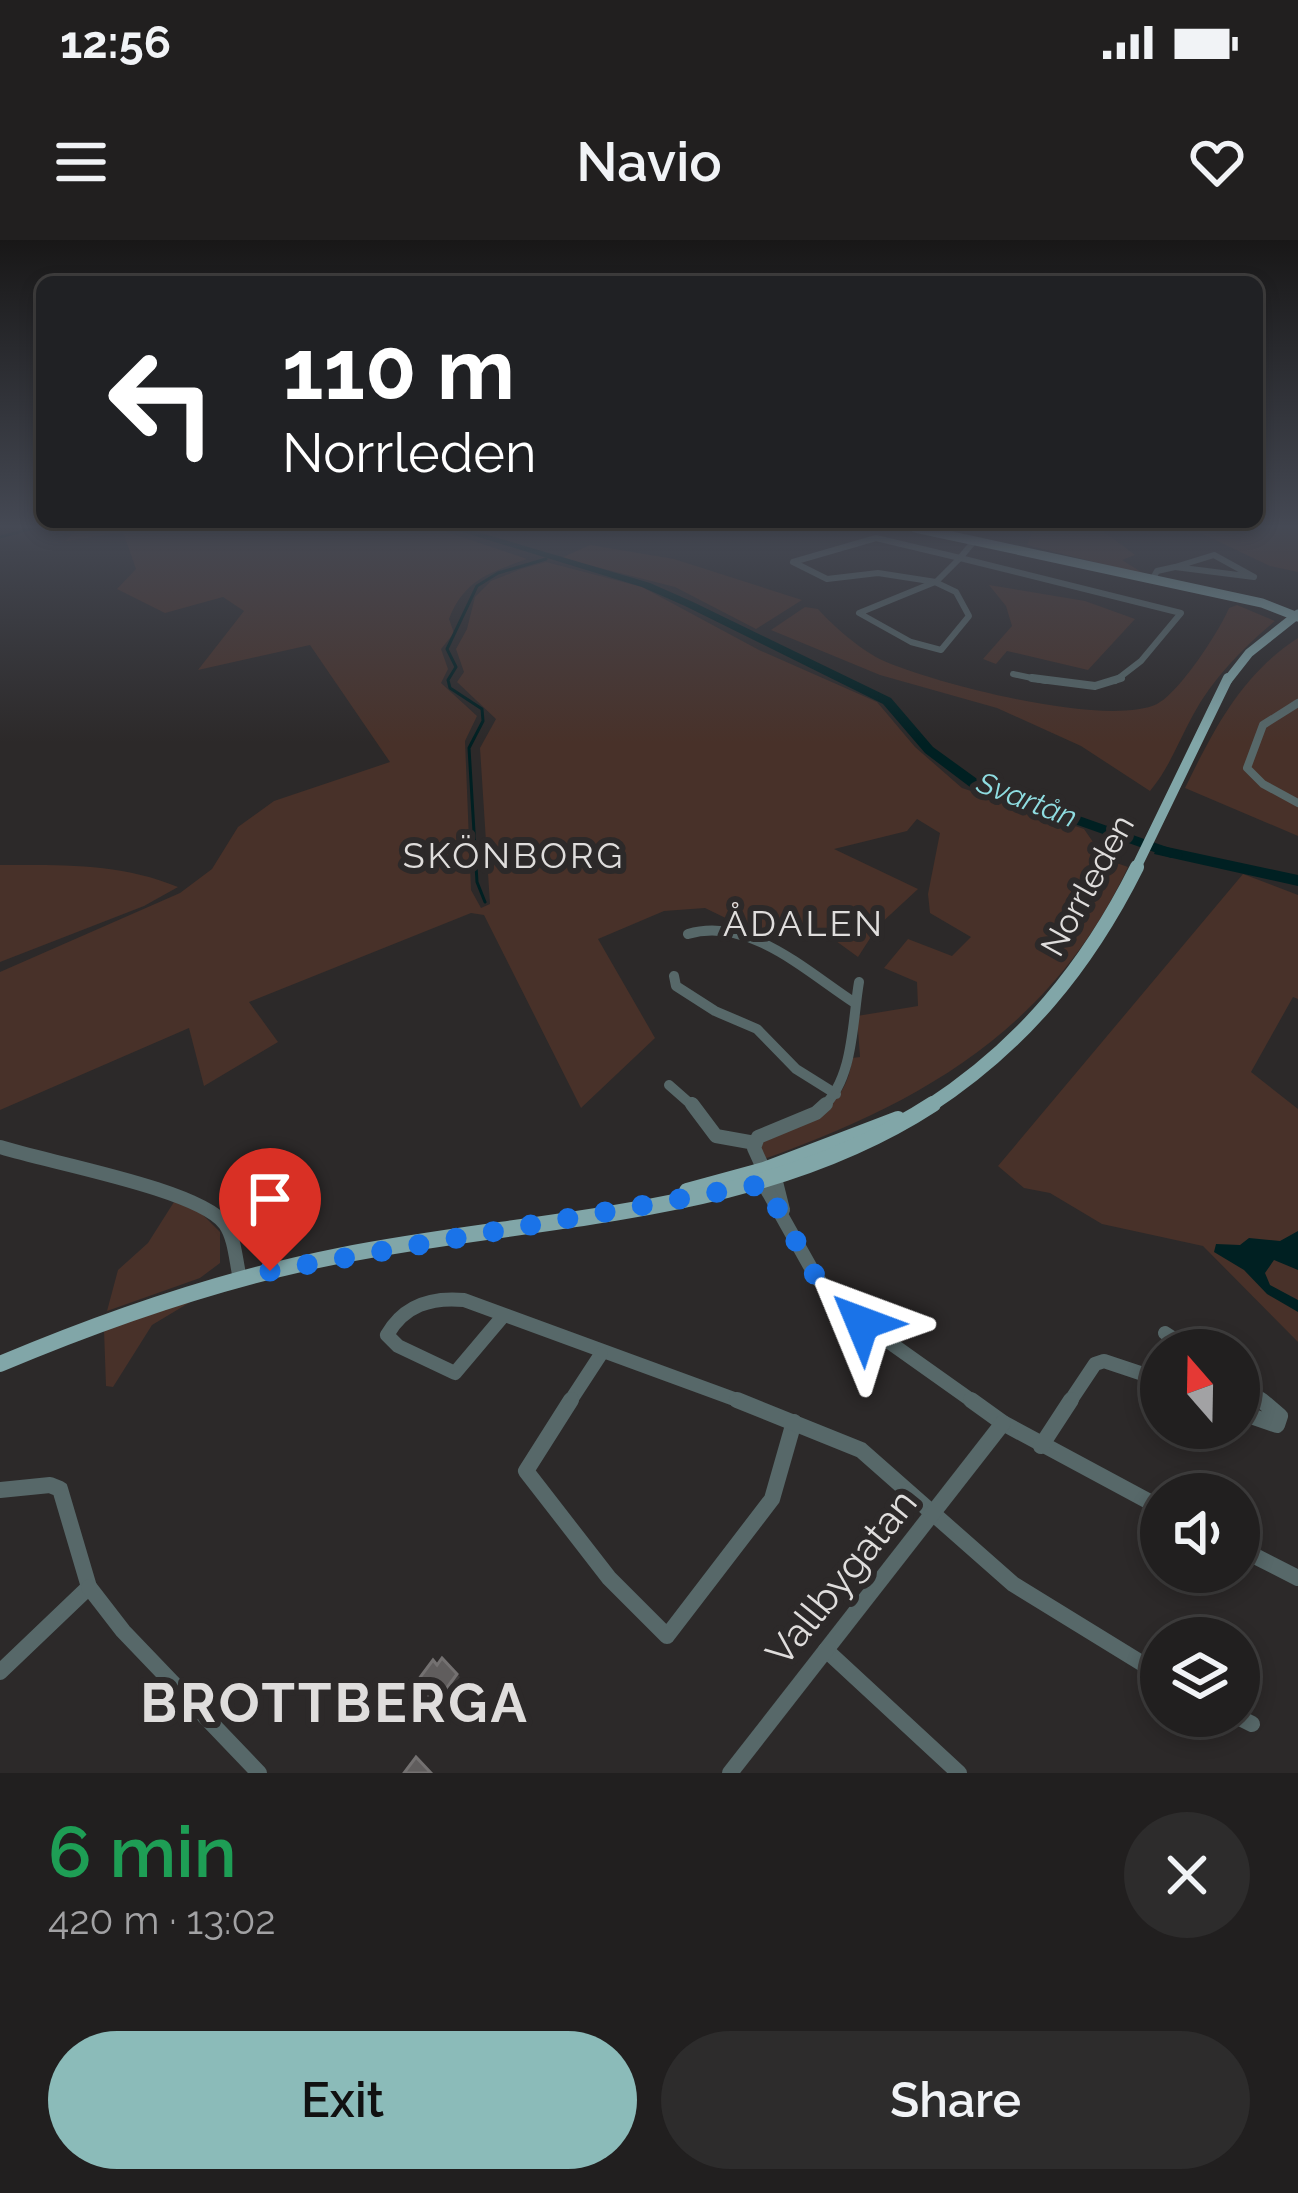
<!DOCTYPE html>
<meta charset="utf-8">
<style>
:root{--surface:#211f1f;--page:#2d2c2c;--text:#f1f3f6;--muted:#a2a2a4;--line:#3e3d3d;--accent:#8bbbb9}
body{margin:0;font-family:Raleway,sans-serif;background:var(--page);color:var(--text);height:100vh;display:flex;flex-direction:column;font-size:45px;white-space:nowrap}
*{box-sizing:border-box;margin:0}
p{font-size:39px;color:var(--muted)}
.icon{flex:none;width:66px;height:66px;fill:none;stroke:currentColor;stroke-width:2;stroke-linecap:round;stroke-linejoin:round}
.map{position:relative;height:1533px;overflow:hidden}
.side{display:flex;flex-direction:column;background:var(--surface);flex:1}
.side>*{flex:none}
.hud{position:absolute;left:36px;top:36px;width:1227px;height:252px;border-radius:18px;box-shadow:0 6px 18px #0003,0 0 0 3px var(--line);background:#202124;color:#fff;overflow:hidden}
.needle{width:78px;rotate:340deg}
.tools{position:absolute;left:1140px;top:1089px;display:grid;gap:24px}
.tools a{display:grid;place-items:center;width:120px;height:120px;border-radius:50%;background:var(--surface);box-shadow:0 6px 18px #0003,0 0 0 3px var(--line);font-size:60px}
.pin{position:absolute;display:grid;place-items:center;width:102px;height:102px;color:#fff;margin:-123px -51px;border-radius:50% 50% 50% 0;rotate:-45deg;box-shadow:0 0 12px #0007}
.pin .icon{rotate:45deg}
.me{position:absolute;width:132px;margin:-66px;rotate:314deg;stroke-linejoin:round;filter:drop-shadow(0 0 9px #0008)}
.turn{display:flex;align-items:center;gap:42px;height:252px;padding:0 48px;font-size:54px}
.turn .icon{width:156px;height:156px;stroke-width:2.5}
.turn b{display:block;font-size:84px;line-height:102px}
.round{display:grid;place-items:center;flex:none;width:126px;height:126px;border-radius:63px;background:var(--page)}
.head{display:flex;align-items:center;justify-content:space-between;height:204px;padding:0 48px}
h1{font-size:72px;font-weight:600;line-height:90px;color:#1e9e55}
.action{display:flex;gap:24px;margin-top:auto;padding:24px 48px}
.action a{flex:1;height:138px;border-radius:72px;background:var(--accent);color:#111;font-size:48px;font-weight:600;line-height:138px;text-align:center}
.action a+a{background:var(--page);color:var(--text)}
.status{display:flex;justify-content:space-between;align-items:center;height:84px;padding:0 60px;background:var(--surface);direction:ltr}
.status svg{height:33px;fill:currentColor}
header{display:flex;justify-content:space-between;align-items:center;height:156px;padding:0 48px;background:var(--surface);font-size:54px;font-weight:600}
.map>svg:first-child{display:block}
.green{fill:#483129}
.water{fill:#002022}
.lines{fill:none;stroke-linecap:round;stroke-linejoin:round}
.stream{stroke:#002022;stroke-width:3}
.river{fill:#002022;fill-rule:evenodd}
.minor-far4{stroke:#576869;stroke-width:6}
.minor-far3{stroke:#576869;stroke-width:8}
.minor-far2{stroke:#576869;stroke-width:10}
.minor-far1{stroke:#576869;stroke-width:14}
.minor{stroke:#576869;stroke-width:16}
.major-far3{stroke:#81a6a8;stroke-width:9}
.major-far2{stroke:#81a6a8;stroke-width:10}
.major-far1{stroke:#81a6a8;stroke-width:14}
.major{stroke:#81a6a8;stroke-width:16}
.shaded-wall{fill:#3c3939}
.building{fill:#605d5d;stroke:#747171;stroke-width:3}
.route{stroke:#1a73e8;stroke-width:21;stroke-dasharray:0 37.8}
.labels{text-anchor:middle;stroke-width:12;stroke-linejoin:round;paint-order:stroke}
.far-water-label{font-size:30px;font-style:italic;fill:#8fdde1;stroke:#2c2929}
.street-label{font-size:33px;fill:#dfdddc;stroke:#2c2929}
.neighbourhood-label{font-size:36px;letter-spacing:3px;fill:#dfdddc;stroke:#2c2929}
.near-street-label{font-size:39px;fill:#dfdddc;stroke:#2c2929}
.near-district-label{font-size:54px;font-weight:bold;letter-spacing:3px;fill:#dfdddc;stroke:#2c2929}
</style>
<div class="status"><b>12:56</b><svg viewBox="0 0 49 12"><path d="M0 12V9h3v3zM5 12V6h3v6zM10 12V3h3v9zM15 12V0h3v12zM26 1h20v11H26zM47 4h2v5h-2z"/></svg></div>
<header><svg class="icon" aria-label="menu" viewBox="0 0 24 24"><path d="M4 6h16M4 12h16M4 18h16"/></svg>Navio<svg class="icon" aria-label="heart" viewBox="0 0 24 24"><path d="M12 20l-8-8c-3-5 5-10 8-4 3-6 11-1 8 4z"/></svg></header>
<div class="map">
<svg width="1298" height="1533" viewBox="0 0 1298 1533">
<rect width="100%" height="100%" fill="#2c2929"/>
<!-- green -->
<g class="green">
<path d="M78 288H435L527 319C489 333 464 340 449 379L454 393 441 409 448 429 441 443 477 476 465 501 471 650 481 668 490 664 480 508 496 479 457 442 464 432 456 409 467 389 475 357 491 341 521 329 546 322 642 347 759 410 877 462 915 507 962 548 1084 589 1093 602 1090 606 1102 618 1128 627C1053 787 924 862 764 919L760 904C802 882 847 872 852 818L860 817 857 776 918 766 917 742 884 728 908 699 952 716 971 697 930 673 928 654 940 593 917 579 907 591 834 609 918 649 878 686 858 717 825 693 744 687 705 668 664 671 598 699 655 798 581 868 484 675 471 673 249 762 278 802 204 846 189 788 0 870V732L180 653 212 629 238 587 274 561 390 522 310 405 198 430 244 371 223 357 165 373 117 349 136 329 123 292 66 301Z"/>
<polygon points="1034,288 1099,288 1135,315 1122,320 1146,335 1027,305"/>
<polygon points="1190,288 1298,288 1298,332 1270,326"/>
<polygon points="590,305 674,319 802,360 756,389 675,347 561,318"/>
<polygon points="989,345 1085,361 1135,379 1088,430 1007,411 996,424 983,419 1012,386 1006,366"/>
<path d="M1237 365 1275 381C1243 408 1213 438 1193 475 1178 502 1170 527 1150 551L1081 506 997 468 880 435 771 390 805 367 818 369C834 387 862 411 884 421 937 444 1106 488 1157 464 1179 453 1219 392 1229 368Z"/>
<path d="M1298 398V596L1185 548C1214 489 1241 435 1298 398Z"/>
<path d="M0 625C62 625 120 623 178 647L144 666 0 722Z"/>
<polygon points="1243,634 1298,655 1298,759 1293,757 1251,832 1298,869 1298,1102 1203,1006 1102,984 1050,953 1024,948 998,926"/>
<polygon points="174,962 200,972 220,992 220,1023 200,1038 107,1071 118,1030 148,1003"/>
<polygon points="197,1058 152,1085 113,1147 106,1146 104,1090"/>
</g>
<!-- water -->
<g class="water">
<polygon points="1158,605 1298,635 1298,646 1154,614"/>
<polygon points="1298,991 1298,1030 1274,1020 1265,1033 1270,1045 1298,1060 1298,1072 1267,1054 1244,1030 1214,1012 1216,1004 1240,1005 1249,998 1280,1001"/>
</g>
<g class="lines">
<!-- stream -->
<g class="stream">
<polyline points="0,297 34,288"/>
<polyline points="485,662 477,642 469,508 483,481 482,469 450,448 448,440 456,427 447,409 477,346 498,333 546,319"/>
</g>
<!-- river -->
<polygon class="river" points="449,288 464,288 650,343 693,362 891,458 933,507 980,541 1181,612 1183,615 1181,618 1171,618 970,547 925,513 883,464 685,366 642,347"/>
<!-- minor-far4 -->
<g class="minor-far4">
<polygon points="1214,315 1254,337 1175,327"/>
<polyline points="960,318 1181,373 1141,421 1115,441"/>
<polyline points="960,318 975,300"/>
<polyline points="1152,340 1157,331 1175,327"/>
<polygon points="935,342 956,352 969,376 941,410 911,402 859,373"/>
<polyline points="936,342 878,333 827,339 793,322 876,298 960,318"/>
<polyline points="936,342 960,318"/>
<polyline points="1013,434 1046,441"/>
</g>
<!-- minor-far3 -->
<g class="minor-far3">
<polyline points="1032,438 1095,446 1121,438"/>
<polyline points="1298,463 1263,485 1247,528 1263,544 1298,563"/>
</g>
<!-- minor-far2 -->
<g class="minor-far2">
<path d="M688 694C749 676 807 732 855 763"/>
<polyline points="674,736 676,746 715,771 757,789 796,829 836,854"/>
<polyline points="669,845 694,867"/>
<path d="M823 867C854 837 852 783 859 742"/>
</g>
<!-- minor-far1 -->
<g class="minor-far1">
<polyline points="692,864 716,896 755,903"/>
<path d="M0 907C46 922 199 949 225 984 235 998 236 1022 240 1039"/>
<polyline points="764,930 754,908 758,897 816,873 826,864"/>
<polyline points="773,930 783,970"/>
<polyline points="761,939 816,1037 851,1075 975,1163"/>
<path d="M504 1075 455 1133 398 1106 387 1095C404 1065 431 1057 464 1060L745 1163"/>
<polyline points="1165,1093 1191,1110"/>
<polyline points="1239,1142 1265,1163"/>
<polyline points="569,1163 601,1114"/>
<polyline points="1069,1163 1095,1124 1104,1121 1161,1140"/>
</g>
<!-- minor -->
<g class="minor">
<polyline points="571,1160 526,1231 609,1338 667,1396 772,1259 794,1182"/>
<polyline points="737,1160 861,1210 1013,1344 1161,1435"/>
<polyline points="971,1160 1003,1183 1161,1268"/>
<polyline points="1239,1172 1277,1185 1280,1176 1261,1160"/>
<polyline points="1041,1206 1071,1160"/>
<polyline points="0,1250 50,1245 60,1249 89,1347 0,1432"/>
<polyline points="1239,1308 1298,1338"/>
<polyline points="89,1347 123,1391 259,1533"/>
<polyline points="826,1410 959,1533"/>
<polyline points="1236,1476 1252,1484"/>
<polyline points="730,1533 1003,1183"/>
</g>
<!-- major-far3 -->
<g class="major-far3">
<polyline points="915,288 1262,363 1298,377"/>
<polyline points="1227,441 1249,413 1298,374"/>
</g>
<!-- major-far2 -->
<polyline class="major-far2" points="1135,630 1228,438"/>
<!-- major-far1 -->
<path class="major-far1" d="M928 867C1022 806 1087 727 1137 627"/>
<!-- major -->
<g class="major">
<polyline points="687,951 764,930 898,879"/>
<path d="M0 1124C109 1078 222 1039 338 1016 537 976 758 978 933 864"/>
</g>
</g>
<!-- shaded-wall -->
<polygon class="shaded-wall" points="457,1434 460,1437 433,1473 430,1471"/>
<!-- building -->
<g class="building">
<polygon points="442,1418 457,1434 430,1471 414,1454 419,1448 415,1444 433,1420 437,1425"/>
<polygon points="416,1517 431,1533 404,1533"/>
</g>
<!-- sky -->
<linearGradient id="sky" x2="0" y2="1"><stop stop-color="#181717"/><stop offset="0.57" stop-color="#454954"/><stop offset="1" stop-color="#454954" stop-opacity="0"/></linearGradient>
<rect width="1298" height="503" fill="url(#sky)"/>
<g class="lines">
<!-- route -->
<polyline class="route" points="270,1031 764,944 816,1037 862,1083"/>
</g>
<g class="labels">
<!-- far-water labels -->
<g class="far-water-label">
<text transform="translate(1027 560) rotate(21)" y="10">Svartån</text>
</g>
<!-- street labels -->
<g class="street-label">
<text transform="translate(1087 645) rotate(-61)" y="12">Norrleden</text>
</g>
<!-- neighbourhood labels -->
<g class="neighbourhood-label">
<text x="514" y="628">SKÖNBORG</text>
<text x="804" y="696">ÅDALEN</text>
</g>
<!-- near-street labels -->
<g class="near-street-label">
<text transform="translate(841 1337) rotate(-51)" y="14">Vallbygatan</text>
</g>
<!-- near-district labels -->
<g class="near-district-label">
<text x="335" y="1482">BROTTBERGA</text>
</g>
</g>
</svg>
<div class="tools">
<a><svg class="needle" viewBox="-14 -14 28 28"><path d="M0-13l5 13h-10z" fill="#e53935"/><path d="M0 13l5-13h-10z" fill="#a2a2a4"/></svg></a>
<a><svg class="icon" aria-label="sound" viewBox="0 0 24 24"><path d="M4 9h4l5-4v14l-5-4H4zM17 9q2 3 0 6"/></svg></a>
<a><svg class="icon" aria-label="layers" viewBox="0 0 24 24"><path d="M12 4l9 5-9 5-9-5zM3 14l9 5 9-5"/></svg></a>
</div>
<div class="pin" style="left:270px;top:1031px;background:#d93025"><svg class="icon" aria-label="arrive" viewBox="0 0 24 24"><path d="M6 21V4h12l-3 4 3 4H6"/></svg></div>
<svg class="me" style="left:862px;top:1083px" viewBox="-20 -20 40 40"><path d="M0-17L14 15 0 8-14 15z" fill="#1a73e8" stroke="#fff" stroke-width="4"/></svg>
<div class="hud">
<div class="turn"><svg class="icon" aria-label="left" viewBox="0 0 24 24"><path d="M17 20v-9H6M10 6l-5 5 5 5"/></svg><div><b>110 m</b>Norrleden</div></div>
</div>
</div>
<section class="side">
<div class="head"><div><h1>6 min</h1><p>420 m · 13:02</p></div><a class="round"><svg class="icon" aria-label="close" viewBox="0 0 24 24"><path d="M6 6l12 12M18 6L6 18"/></svg></a></div>
<div class="action"><a>Exit</a><a>Share</a></div>
</section>
